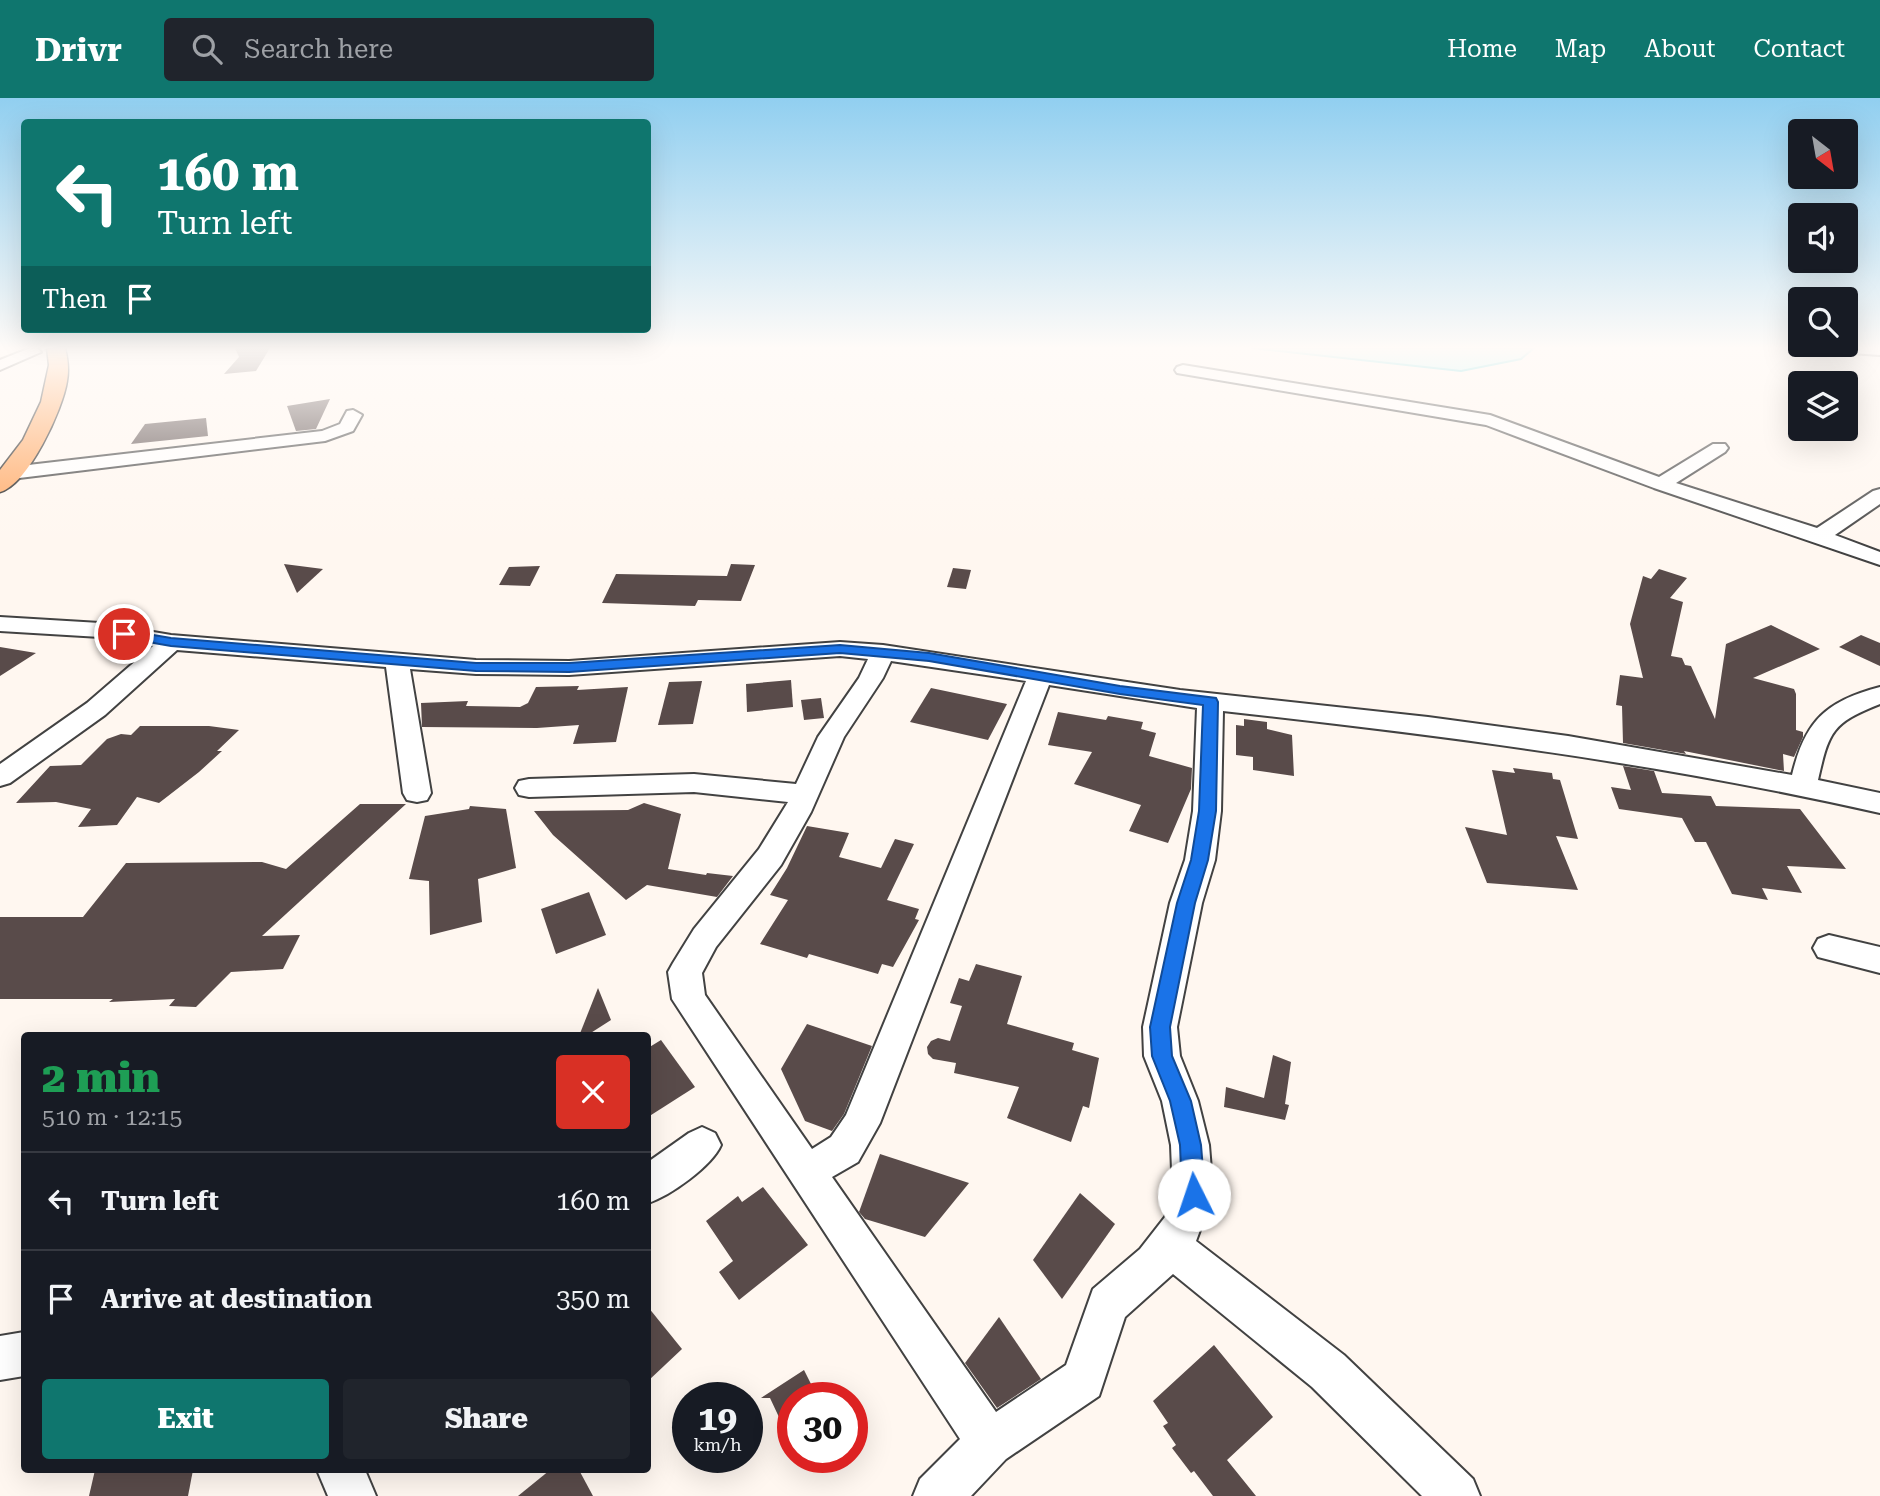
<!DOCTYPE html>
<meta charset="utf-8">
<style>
:root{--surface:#171b24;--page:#20242c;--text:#f1f3f6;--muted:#9ea1a6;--line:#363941;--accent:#0f766e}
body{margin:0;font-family:"Roboto Serif",serif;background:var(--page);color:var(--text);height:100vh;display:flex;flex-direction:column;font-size:26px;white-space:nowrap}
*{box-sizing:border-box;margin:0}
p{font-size:23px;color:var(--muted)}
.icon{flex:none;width:38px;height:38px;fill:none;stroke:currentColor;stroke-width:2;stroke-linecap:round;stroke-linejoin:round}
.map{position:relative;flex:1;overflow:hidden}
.sheet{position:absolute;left:21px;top:934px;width:630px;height:441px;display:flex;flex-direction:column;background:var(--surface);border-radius:7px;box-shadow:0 7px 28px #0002}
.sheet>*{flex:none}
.guide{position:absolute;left:21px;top:21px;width:630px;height:214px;border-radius:7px;box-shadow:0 7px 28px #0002;background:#0f766e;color:#fff;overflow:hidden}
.needle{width:46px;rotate:149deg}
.tools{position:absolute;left:1788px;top:21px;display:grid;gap:14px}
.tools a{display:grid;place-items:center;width:70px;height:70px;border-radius:7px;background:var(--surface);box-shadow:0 7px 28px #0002;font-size:35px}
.speed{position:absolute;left:672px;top:1284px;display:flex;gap:14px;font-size:35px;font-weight:700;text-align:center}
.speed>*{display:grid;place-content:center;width:91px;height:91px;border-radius:50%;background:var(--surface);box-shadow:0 7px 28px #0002;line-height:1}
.speed small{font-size:18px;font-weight:400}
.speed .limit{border:10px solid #d22;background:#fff;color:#111}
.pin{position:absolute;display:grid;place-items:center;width:60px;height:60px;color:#fff;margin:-30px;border:4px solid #fff;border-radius:50%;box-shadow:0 2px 7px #0007}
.me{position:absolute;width:77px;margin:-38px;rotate:356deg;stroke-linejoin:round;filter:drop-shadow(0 0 5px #0008)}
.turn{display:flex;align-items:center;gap:24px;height:147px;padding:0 21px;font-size:32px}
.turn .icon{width:91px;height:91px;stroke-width:2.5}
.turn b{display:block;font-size:49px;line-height:60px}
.then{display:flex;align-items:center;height:66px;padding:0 21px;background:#0003;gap:14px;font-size:26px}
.round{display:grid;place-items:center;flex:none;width:74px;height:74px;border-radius:7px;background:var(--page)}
.headline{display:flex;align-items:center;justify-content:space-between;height:119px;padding:0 21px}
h1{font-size:42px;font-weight:800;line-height:52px;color:#1e9e55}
.action{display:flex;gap:14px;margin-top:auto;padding:14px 21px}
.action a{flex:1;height:80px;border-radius:7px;background:var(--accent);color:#fff;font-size:28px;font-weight:800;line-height:80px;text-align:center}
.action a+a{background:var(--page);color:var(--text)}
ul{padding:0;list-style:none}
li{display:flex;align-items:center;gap:21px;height:98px;padding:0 21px;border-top:2px solid var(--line)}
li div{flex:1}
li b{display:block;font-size:26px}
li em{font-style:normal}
header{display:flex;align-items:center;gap:42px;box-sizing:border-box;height:98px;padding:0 35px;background:var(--accent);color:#fff}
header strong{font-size:33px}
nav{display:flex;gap:38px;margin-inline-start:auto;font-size:24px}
.search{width:490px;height:63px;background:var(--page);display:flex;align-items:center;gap:18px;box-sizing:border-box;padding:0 24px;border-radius:7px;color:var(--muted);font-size:26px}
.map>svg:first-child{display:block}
.water{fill:#aff8fc;stroke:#2ecddb;stroke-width:2}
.building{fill:#594b4a}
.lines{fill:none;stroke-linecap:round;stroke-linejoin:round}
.minor-casing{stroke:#424242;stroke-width:4}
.major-casing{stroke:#202020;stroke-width:3}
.minor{fill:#fff;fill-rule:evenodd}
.major{fill:#ffa660;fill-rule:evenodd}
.route{fill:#1a73e8;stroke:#114b97;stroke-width:2}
</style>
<header>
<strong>Drivr</strong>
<div class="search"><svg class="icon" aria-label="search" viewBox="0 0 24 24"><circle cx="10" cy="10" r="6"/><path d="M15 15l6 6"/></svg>Search here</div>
<nav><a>Home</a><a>Map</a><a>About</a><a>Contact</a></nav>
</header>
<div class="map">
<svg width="1880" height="1398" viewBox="0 0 1880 1398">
<rect width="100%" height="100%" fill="#fff7f0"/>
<!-- water -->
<polygon class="water" points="1251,250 1534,250 1521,261 1461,273"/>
<!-- building -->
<g class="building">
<polygon points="235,250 270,250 256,273 224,276 239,259"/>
<polygon points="330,301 316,331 296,333 287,308"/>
<polygon points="206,320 208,338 131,346 145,326"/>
<polygon points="284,466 323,471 297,495"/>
<polygon points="731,466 755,467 741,503 698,502 695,508 602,505 616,476 727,478"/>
<polygon points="540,468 530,488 499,487 509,469"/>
<polygon points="953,470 971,472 966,491 947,489"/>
<polygon points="1659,471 1687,480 1670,500 1683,504 1671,558 1682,560 1685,567 1691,568 1715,621 1726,546 1771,527 1820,551 1753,580 1794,591 1796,596 1796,632 1803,634 1803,639 1794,659 1783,656 1784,673 1684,653 1686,656 1623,645 1622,608 1616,607 1620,577 1643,580 1630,526 1643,478 1651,481"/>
<polygon points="1861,537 1880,545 1880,568 1839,549"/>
<polygon points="0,549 36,555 0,578"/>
<polygon points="791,582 793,609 747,614 746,586"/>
<polygon points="702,583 693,626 658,627 669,584"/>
<polygon points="579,588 577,592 628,589 616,644 573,646 579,627 537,630 422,629 421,605 468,603 466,608 520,609 528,605 536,589"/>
<polygon points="931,590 1007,606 988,642 910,624"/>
<polygon points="821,600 824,620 804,622 801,602"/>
<polygon points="1058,614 1106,622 1108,618 1143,624 1141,631 1156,635 1149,658 1192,670 1191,691 1168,745 1129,733 1141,707 1074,686 1092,654 1048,647"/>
<polygon points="1244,621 1267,624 1267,631 1292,637 1294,678 1253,672 1253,659 1236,657 1236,627 1244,628"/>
<polygon points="140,628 209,628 239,632 217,653 222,653 199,674 159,705 137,699 117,727 78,729 91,711 56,704 16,705 50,668 81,667 107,641 121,636 131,637"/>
<polygon points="1623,668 1654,673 1662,695 1711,698 1716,708 1800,711 1846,771 1787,768 1802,795 1762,790 1768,802 1732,796 1706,744 1695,744 1682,720 1619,711 1611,689 1631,692"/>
<polygon points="1513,670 1552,675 1553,681 1560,682 1578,741 1556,738 1578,792 1487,785 1465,729 1507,737 1492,672 1515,675"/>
<polygon points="644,705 681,716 668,771 706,777 707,775 733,778 717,799 647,787 626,802 553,737 534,713 628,712"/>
<polygon points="360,706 406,706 262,838 300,837 283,871 231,874 196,909 169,908 175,901 109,904 113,901 0,901 0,819 83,819 126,765 262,764 286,771"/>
<polygon points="470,708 506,711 516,770 478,781 482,824 430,837 429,783 409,781 425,718 469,711"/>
<polygon points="807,728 849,735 839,759 881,770 895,741 914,746 887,802 919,811 915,821 919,822 893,869 882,866 878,876 809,856 807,860 760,846 788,802 770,797 787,770"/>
<polygon points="589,794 606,837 556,856 541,811"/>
<polygon points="976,866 1022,878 1007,926 1074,945 1072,952 1099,960 1089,1010 1083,1008 1071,1044 1007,1020 1019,989 954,975 956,965 933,961 928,956 927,949 931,943 938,940 950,943 962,908 950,905 959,880 969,883"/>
<polygon points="598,890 611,922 586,938 579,938"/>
<polygon points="807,926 872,948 844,1016 832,1033 805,1023 781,971"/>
<polygon points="661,942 695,989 648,1019 648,950"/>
<polygon points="1273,957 1291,964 1285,1006 1289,1007 1285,1022 1224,1009 1226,989 1264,1000"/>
<polygon points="880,1056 969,1085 925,1139 865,1121 859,1114"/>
<polygon points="763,1089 808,1147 739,1202 719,1174 733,1163 706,1123 738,1098 742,1104"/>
<polygon points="1080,1095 1115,1126 1062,1201 1033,1162"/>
<polygon points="648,1209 682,1251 648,1283"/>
<polygon points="999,1219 1041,1281 997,1310 965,1265"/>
<polygon points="1214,1247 1273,1319 1227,1362 1256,1398 1213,1398 1194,1373 1191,1375 1172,1350 1176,1347 1163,1328 1168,1325 1153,1303"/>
<polygon points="804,1272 818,1300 793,1300 793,1349 770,1300 761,1300"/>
<polygon points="95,1372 193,1372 188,1398 89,1398"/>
<polygon points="550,1372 579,1372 593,1398 518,1398"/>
</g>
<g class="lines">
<!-- minor casing -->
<g class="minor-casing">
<g id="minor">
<polygon points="30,250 38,251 41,254 0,272 0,262"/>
<polygon points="1844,250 1880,250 1880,257 1851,255"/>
<polygon points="1183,267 1490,317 1659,379 1713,346 1725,346 1728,350 1725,354 1676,385 1817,430 1873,393 1880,391 1880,406 1835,437 1880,454 1880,467 1654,390 1486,327 1177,275 1175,272 1177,269"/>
<polygon points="353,312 362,317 353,333 325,343 11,381 2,375 11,369 322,333 340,326 347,313"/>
<path d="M0 519 100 525 171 537 476 562 569 563 840 544 883 547 1180 592 1428 619 1568 638 1792 677C1805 623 1826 603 1880 589V606C1832 625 1829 633 1818 682L1880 695V715C1660 665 1446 638 1223 613L1221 713 1215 762 1202 805 1177 929 1180 958 1198 1003 1209 1047 1213 1097 1196 1143 1344 1257 1473 1381 1480 1398H1422L1312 1289 1173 1176 1125 1219 1099 1298 1006 1361 971 1398H913L920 1381 960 1341 672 901 668 874 673 865 694 831 759 751 788 704 694 694 529 699 519 697 515 690 519 683 529 681 694 676 796 686 818 639 859 580 868 561 840 558 569 577 476 576 410 571 431 695 427 702 417 704 407 702 403 695 386 569 177 552 105 617 10 685 0 688V666L87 605 153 548 100 539 0 533ZM891 563 1026 583 846 1017 831 1039 812 1051 705 897 702 875 716 849 781 767 811 714 844 639 883 580ZM1049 587 1197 610 1193 713 1185 762 1170 805 1143 929 1144 958 1162 1003 1171 1047 1173 1097 1165 1119 1140 1151 1093 1191 1066 1267 996 1314 832 1079 858 1064 880 1025Z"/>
<polygon points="1829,837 1880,849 1880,875 1818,859 1813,850 1818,841"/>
<path d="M702 1029 715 1035 721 1047C712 1068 670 1098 648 1105V1064L689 1035Z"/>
<polygon points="24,1234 24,1278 0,1282 0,1238"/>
<polygon points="317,1372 365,1372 376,1398 328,1398"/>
</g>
</g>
<!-- major casing -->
<g class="major-casing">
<path id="major" d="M47 250H65C68 262 69 272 67 283 63 311 28 387 0 394V372L23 342 41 304 49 267Z"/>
</g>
<!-- minor -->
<use href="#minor" class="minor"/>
<!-- major -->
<use href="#major" class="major"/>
</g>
<!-- sky -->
<linearGradient id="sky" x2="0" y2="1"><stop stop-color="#91cff0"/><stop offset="0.56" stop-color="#fffbf8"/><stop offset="1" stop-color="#fffbf8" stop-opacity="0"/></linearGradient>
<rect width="1880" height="446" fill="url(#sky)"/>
<!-- route -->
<polygon class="route" points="124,532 171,540 476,565 569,565 840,547 929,555 1120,588 1216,600 1218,604 1216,713 1208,762 1195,805 1170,929 1172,958 1191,1003 1201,1047 1205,1097 1201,1105 1194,1108 1186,1105 1182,1097 1180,1047 1170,1003 1152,958 1150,929 1177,805 1191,762 1199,713 1203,607 1120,596 929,563 840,555 569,574 476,573 171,548 119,539 119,533"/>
</svg>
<div class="tools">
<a><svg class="needle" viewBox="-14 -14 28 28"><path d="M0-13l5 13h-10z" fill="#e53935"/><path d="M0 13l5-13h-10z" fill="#9ea1a6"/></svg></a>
<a><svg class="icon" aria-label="sound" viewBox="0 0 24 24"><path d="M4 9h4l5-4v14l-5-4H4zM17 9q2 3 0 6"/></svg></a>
<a><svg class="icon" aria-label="search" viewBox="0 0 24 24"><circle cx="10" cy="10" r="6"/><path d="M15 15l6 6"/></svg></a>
<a><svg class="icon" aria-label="layers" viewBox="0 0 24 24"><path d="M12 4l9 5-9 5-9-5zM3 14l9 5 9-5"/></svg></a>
</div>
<div class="speed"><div>19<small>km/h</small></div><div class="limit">30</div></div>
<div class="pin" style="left:124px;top:536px;background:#d93025"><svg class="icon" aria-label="arrive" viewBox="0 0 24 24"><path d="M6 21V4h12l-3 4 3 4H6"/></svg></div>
<svg class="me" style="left:1194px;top:1097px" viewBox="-20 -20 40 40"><circle r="19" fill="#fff"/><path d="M0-13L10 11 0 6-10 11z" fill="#1a73e8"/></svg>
<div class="guide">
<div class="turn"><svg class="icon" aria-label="left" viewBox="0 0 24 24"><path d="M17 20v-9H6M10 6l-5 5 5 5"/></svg><div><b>160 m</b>Turn left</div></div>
<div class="then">Then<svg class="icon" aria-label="arrive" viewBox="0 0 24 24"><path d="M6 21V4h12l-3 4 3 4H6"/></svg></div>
</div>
<section class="sheet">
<div class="headline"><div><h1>2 min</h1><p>510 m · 12:15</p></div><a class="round" style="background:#d93025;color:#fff"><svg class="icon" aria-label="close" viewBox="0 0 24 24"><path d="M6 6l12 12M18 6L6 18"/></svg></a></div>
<ul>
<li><svg class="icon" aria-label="left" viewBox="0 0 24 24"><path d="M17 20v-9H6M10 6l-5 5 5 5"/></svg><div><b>Turn left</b></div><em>160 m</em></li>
<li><svg class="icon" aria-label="arrive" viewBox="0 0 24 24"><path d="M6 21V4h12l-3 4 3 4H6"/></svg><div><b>Arrive at destination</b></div><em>350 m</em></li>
</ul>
<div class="action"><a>Exit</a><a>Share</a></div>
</section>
</div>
